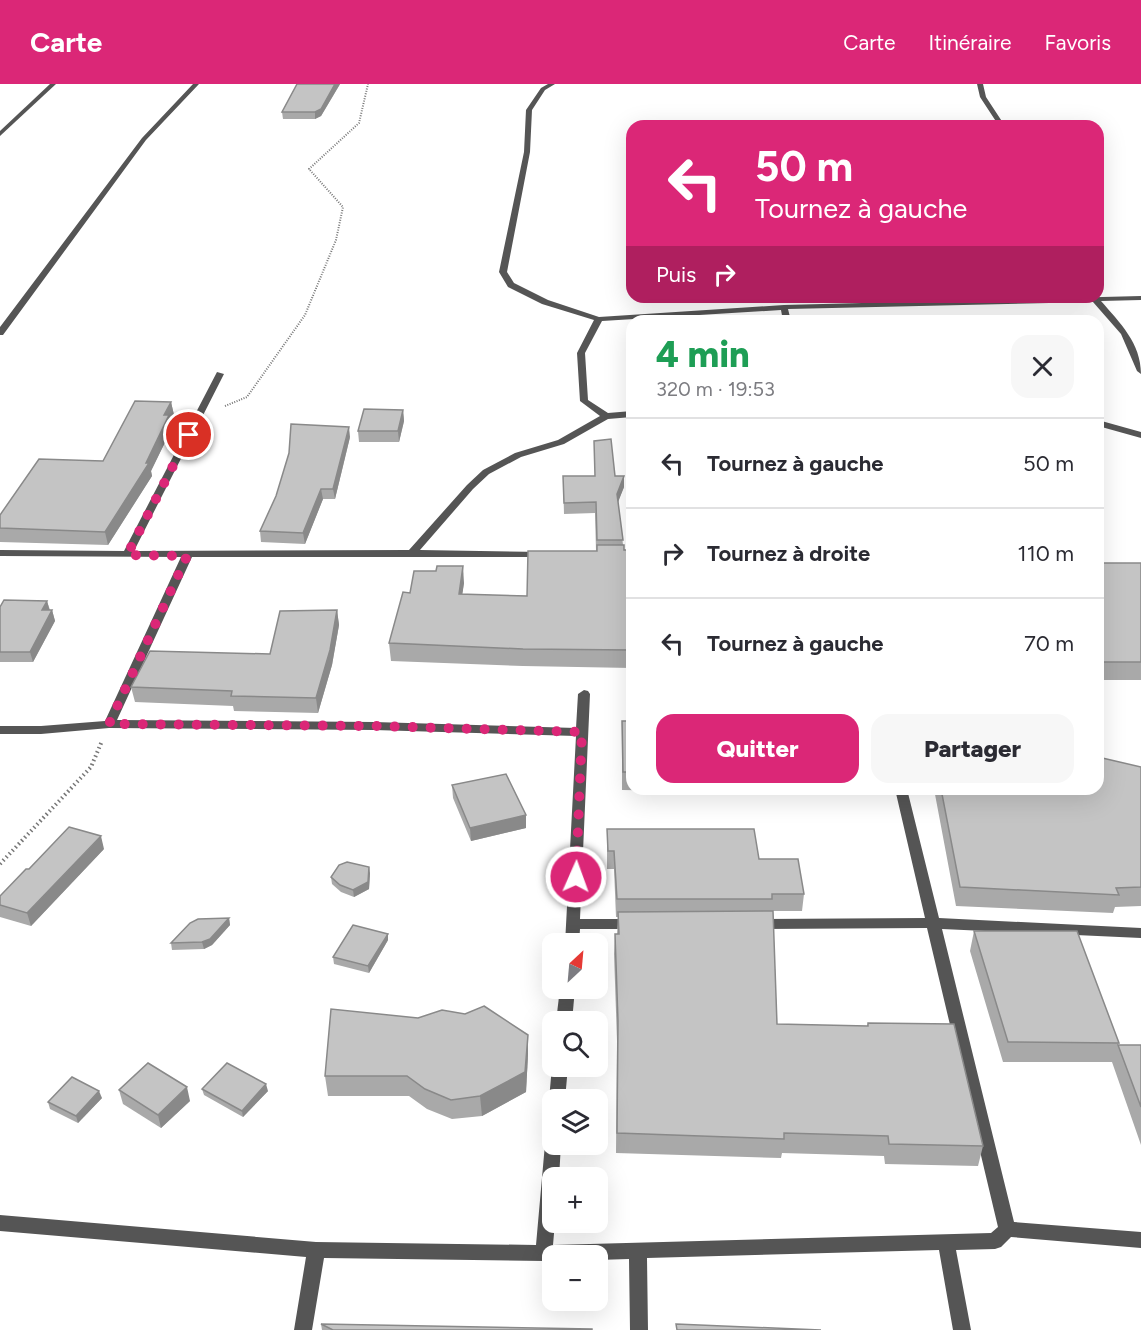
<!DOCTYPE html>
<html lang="fr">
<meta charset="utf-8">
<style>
:root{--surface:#fff;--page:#f7f7f7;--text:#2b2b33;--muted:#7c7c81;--line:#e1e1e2;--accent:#db2777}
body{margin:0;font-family:Figtree,sans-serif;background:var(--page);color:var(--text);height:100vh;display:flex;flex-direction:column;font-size:22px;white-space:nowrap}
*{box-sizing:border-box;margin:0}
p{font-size:20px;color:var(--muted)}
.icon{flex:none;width:33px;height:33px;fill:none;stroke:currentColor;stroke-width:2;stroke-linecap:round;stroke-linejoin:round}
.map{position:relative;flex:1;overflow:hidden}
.details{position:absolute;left:626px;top:231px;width:478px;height:480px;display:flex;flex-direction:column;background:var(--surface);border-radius:18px;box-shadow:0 6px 24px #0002}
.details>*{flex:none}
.banner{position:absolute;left:626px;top:36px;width:478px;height:183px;border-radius:18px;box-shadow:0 6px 24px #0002;background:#db2777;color:#fff;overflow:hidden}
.needle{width:39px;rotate:26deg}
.fabs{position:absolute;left:542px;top:849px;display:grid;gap:12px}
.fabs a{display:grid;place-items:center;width:66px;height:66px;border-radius:12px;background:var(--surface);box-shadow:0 6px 24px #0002;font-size:30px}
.pin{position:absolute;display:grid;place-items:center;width:51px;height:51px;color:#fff;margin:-26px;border:3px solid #fff;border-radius:50%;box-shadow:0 2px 6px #0007}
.me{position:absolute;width:66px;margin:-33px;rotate:2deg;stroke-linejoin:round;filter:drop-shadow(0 0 4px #0008)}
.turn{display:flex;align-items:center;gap:21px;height:126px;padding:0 30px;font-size:27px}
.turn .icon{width:78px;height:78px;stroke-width:2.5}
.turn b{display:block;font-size:42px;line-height:51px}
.then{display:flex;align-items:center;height:57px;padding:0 30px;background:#0003;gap:12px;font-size:22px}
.round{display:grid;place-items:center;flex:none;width:63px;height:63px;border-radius:18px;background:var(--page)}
.headline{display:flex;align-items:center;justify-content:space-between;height:102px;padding:0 30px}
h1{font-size:36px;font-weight:800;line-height:45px;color:#1e9e55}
.cta{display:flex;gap:12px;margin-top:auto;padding:12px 30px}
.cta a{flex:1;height:69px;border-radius:18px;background:var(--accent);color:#fff;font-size:24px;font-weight:800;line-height:69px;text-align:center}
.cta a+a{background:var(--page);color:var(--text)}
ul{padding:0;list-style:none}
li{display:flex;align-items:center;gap:18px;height:90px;padding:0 30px;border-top:2px solid var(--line)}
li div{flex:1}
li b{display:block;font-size:22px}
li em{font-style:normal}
header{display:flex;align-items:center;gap:36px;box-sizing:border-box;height:84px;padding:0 30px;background:var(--accent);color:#fff}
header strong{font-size:28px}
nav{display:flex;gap:33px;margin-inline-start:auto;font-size:21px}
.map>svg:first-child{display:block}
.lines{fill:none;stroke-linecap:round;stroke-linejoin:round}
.path-far1{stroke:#777;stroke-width:2;stroke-dasharray:1 1.5;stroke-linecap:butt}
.path{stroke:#777;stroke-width:4;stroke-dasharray:1.5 3;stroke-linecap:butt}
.street{fill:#555;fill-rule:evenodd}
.wall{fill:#a9a9a9}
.shaded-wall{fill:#898989}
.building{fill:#c4c4c4;stroke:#898989;stroke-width:1.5}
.route{stroke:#db2777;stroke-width:10;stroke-dasharray:0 18}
</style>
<header>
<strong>Carte</strong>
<nav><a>Carte</a><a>Itinéraire</a><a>Favoris</a></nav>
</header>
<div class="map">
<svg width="1141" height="1246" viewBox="0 0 1141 1246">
<rect width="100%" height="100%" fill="#fff"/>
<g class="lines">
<!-- path-far1 -->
<polyline class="path-far1" points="225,322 247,313 305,231 336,156 343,123 309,85 359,39 368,0"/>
<!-- path -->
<polyline class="path" points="0,780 91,683 102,657"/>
<!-- street -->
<g class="street">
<polygon points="50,0 56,0 0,52 0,47"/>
<polygon points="193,0 199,0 146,56 3,251 0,251 0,243 142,54"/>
<path d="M548 0H555L545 6 532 26 530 68 507 188 514 199 548 216 599 233 784 221 1141 212V216L1101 217C1120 239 1141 259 1141 290L1137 287 1121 250 1093 218 788 225 791 237H783L781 226 602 237 585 269 588 316 608 329 632 327V333L608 335 564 360 521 373 489 390 473 405 420 466 543 468 548 471 547 473H192L117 636 374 638 576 644 578 610 584 606 588 607 590 610 580 835H633L638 836 640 840 638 844 633 845H580L579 860H565L576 652 374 646 109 644 41 650H0V642H41L105 637 181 473 0 472V466L124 467 217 288 224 290 134 467 409 466 467 401 483 386 515 369 558 356 600 332 580 317 577 269 594 236 542 220 508 203 499 188 524 68 526 26 541 4Z"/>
<polygon points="977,0 983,0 986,13 1005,42 999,42 980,13"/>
<polygon points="1098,336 1141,348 1141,354 1098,342"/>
<polygon points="895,705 907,705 939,834 1141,844 1141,854 942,845 1014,1138 1141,1148 1141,1164 1011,1153 1001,1163 995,1165 956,1166 971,1246 953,1246 939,1166 647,1174 648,1246 630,1246 629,1175 597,1176 597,1172 552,1172 552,1177 544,1177 324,1174 312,1246 294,1246 306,1173 0,1147 0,1131 316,1158 536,1161 545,1060 547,1055 552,1053 552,1060 561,1060 559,1094 552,1094 552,1138 555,1138 553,1161 991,1149 998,1143 927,844 758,845 753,844 751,840 753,836 758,835 925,834"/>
<polygon points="560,904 575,904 572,938 556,938"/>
<polygon points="552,982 568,982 565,1016 552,1016 552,1021 549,1016"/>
</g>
</g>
<!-- wall -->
<g class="wall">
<polygon points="297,0 340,0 321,32 315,35 283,35 282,28"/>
<polygon points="171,318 174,331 170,337 172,344 151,387 152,392 108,461 0,458 0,431 103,377"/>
<polygon points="403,326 404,337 399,358 359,358 358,347"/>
<polygon points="350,353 335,415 323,415 305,460 261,458 260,447"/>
<polygon points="563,392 624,392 624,403 618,417 623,461 624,466 632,466 632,584 523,582 391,577 389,559 410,509 464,499 462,510 527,512 596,467 595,429 564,430"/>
<rect x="1098" y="479" width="43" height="117"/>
<polygon points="47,517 50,526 52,526 55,537 33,578 0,578 0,523"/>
<polygon points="337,526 339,541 332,581 318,629 234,627 233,622 135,618 131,603 270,570"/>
<polygon points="622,637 632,637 632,705 888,705 887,710 622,706"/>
<polygon points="1141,683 1141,822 1115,823 1113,829 956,822 934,705 1098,705"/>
<polygon points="452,701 526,731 526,744 471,757 453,714"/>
<polygon points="607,745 759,775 804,810 802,827 773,827 777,940 867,942 868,939 983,1062 978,1082 885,1080 884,1072 782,1069 781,1074 616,1069 617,957 614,870 615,850 617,850 618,833 616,833 614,785 607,785"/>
<polygon points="104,765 31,842 0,833 0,812"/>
<polygon points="370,789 369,805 354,813 341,808 332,800 331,793"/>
<polygon points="229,834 230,841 212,861 204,865 172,866 171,859"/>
<polygon points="974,847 1119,959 1118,961 1141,961 1141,1061 1112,978 1003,978 970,867"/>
<polygon points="388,856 369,889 334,880 333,873"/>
<polygon points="528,951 528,971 526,1008 482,1032 452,1035 427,1025 409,1012 328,1012 325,992"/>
<polygon points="202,1005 268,1007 243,1033 204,1011"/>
<polygon points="119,1006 190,1017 161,1044 123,1020"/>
<polygon points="102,1014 78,1039 50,1025 48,1018"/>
<polygon points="321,1240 592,1246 322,1246"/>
</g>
<!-- shaded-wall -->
<g class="shaded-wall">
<polygon points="335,0 340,0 321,32 315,35 315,28"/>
<polygon points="171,318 174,331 170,337 172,344 151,387 152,392 108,461 105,448 146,379 164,331"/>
<polygon points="403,326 404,337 399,358 398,347"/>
<polygon points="349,343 350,353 335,415 333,405"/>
<polygon points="624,392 624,403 617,421 617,410"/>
<polygon points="321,405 323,415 305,460 303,449"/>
<polygon points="463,482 464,499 460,527 459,510"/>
<polygon points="47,517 50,528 42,526"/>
<polygon points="52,526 55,537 33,578 30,568"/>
<polygon points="337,526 339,541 332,581 318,629 316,614"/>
<polygon points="526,731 526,744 471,757 470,744"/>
<polygon points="101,752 104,765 31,842 27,829"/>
<polygon points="369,783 370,789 369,805 354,813 353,806"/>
<polygon points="229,834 230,841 212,861 204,865 202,858"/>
<polygon points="388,850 388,856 369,889 368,882"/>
<polygon points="528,951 528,971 526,1008 482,1032 480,1012"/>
<polygon points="266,1000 268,1007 243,1033 242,1027"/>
<polygon points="187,1003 190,1017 161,1044 158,1031"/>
<polygon points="99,1007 102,1014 78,1039 76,1032"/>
</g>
<!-- building -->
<g class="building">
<polygon points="297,0 335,0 321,25 315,28 282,28"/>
<polygon points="135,317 171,318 164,331 169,331 146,379 149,379 105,448 0,444 0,431 39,375 103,377"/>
<polygon points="364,325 403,326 398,347 358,347"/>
<polygon points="291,340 349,343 333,405 321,405 303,449 260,447 276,412 289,369"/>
<polygon points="611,355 615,392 624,392 617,410 623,456 597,456 596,418 564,419 563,392 595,392 594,357"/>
<polygon points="597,461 624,461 624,466 632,466 632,566 523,565 389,559 403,508 410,509 414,487 436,487 437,482 463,482 459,510 527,512 528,467 597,467"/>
<rect x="1098" y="479" width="43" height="99"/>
<polygon points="4,516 47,517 42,526 52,526 30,568 0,568 0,523"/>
<polygon points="337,526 330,566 316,614 231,612 232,607 131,603 150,567 270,570 280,527"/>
<polygon points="622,637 632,637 632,688 623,688"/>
<polygon points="1098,673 1141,683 1141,803 1116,804 1119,811 960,803 941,705 1098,705"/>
<polygon points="506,690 526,731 470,744 452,701"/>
<polygon points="69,743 101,752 27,829 0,821 0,812 26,785 29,785"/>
<polygon points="607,745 754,745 759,775 798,775 804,810 772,810 772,815 617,815 614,767 608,767"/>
<polygon points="347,778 369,783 368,798 353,806 340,801 331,793 339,781"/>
<polygon points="773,827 777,940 868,942 868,939 954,940 983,1062 889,1060 888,1052 784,1049 784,1055 617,1049 618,937 615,850 619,850 618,828"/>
<polygon points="229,834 210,855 202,858 171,859 190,839 198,835"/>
<polygon points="353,841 388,850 368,882 333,873"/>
<polygon points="974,847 1077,847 1119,959 1008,958"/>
<polygon points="484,922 528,951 525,988 480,1012 451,1016 425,1005 407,992 325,992 331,925 418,934 442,926 465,930"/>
<polygon points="1118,961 1141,961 1141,1023"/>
<polygon points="148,979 187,1003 158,1031 119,1006"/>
<polygon points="227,979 266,1000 242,1027 202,1005"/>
<polygon points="72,993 99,1007 76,1032 48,1018"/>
<polygon points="321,1240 592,1245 592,1246 333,1246"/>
<polygon points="676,1240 821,1246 677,1246"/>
</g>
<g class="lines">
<!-- route -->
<polyline class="route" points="189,351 127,471 187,472 109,640 374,642 582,648 576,793"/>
</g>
</svg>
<div class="fabs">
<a><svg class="needle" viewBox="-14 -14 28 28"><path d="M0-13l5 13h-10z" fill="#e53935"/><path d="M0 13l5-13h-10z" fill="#7c7c81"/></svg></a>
<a><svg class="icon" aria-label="search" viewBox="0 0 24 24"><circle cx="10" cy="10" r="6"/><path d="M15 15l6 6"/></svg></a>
<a><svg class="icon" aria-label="layers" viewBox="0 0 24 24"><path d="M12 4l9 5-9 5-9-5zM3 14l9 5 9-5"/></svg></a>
<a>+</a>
<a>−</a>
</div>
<div class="pin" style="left:189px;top:351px;background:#d93025"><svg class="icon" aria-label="arrive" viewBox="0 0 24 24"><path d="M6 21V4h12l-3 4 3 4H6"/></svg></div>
<svg class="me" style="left:576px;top:793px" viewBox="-20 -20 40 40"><circle r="17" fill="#db2777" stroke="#fff" stroke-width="3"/><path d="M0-11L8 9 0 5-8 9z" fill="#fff"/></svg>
<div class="banner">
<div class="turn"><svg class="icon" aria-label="left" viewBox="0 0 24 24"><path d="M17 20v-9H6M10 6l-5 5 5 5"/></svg><div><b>50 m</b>Tournez à gauche</div></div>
<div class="then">Puis<svg class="icon" aria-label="right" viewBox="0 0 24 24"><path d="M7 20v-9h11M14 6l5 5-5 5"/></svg></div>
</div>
<section class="details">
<div class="headline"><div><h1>4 min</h1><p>320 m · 19:53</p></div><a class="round"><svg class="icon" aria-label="close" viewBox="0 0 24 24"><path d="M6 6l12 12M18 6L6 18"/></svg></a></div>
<ul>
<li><svg class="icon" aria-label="left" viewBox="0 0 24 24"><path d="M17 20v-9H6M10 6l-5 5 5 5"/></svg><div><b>Tournez à gauche</b></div><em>50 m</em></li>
<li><svg class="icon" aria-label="right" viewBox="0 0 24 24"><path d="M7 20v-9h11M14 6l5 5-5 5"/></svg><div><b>Tournez à droite</b></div><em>110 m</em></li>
<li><svg class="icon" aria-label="left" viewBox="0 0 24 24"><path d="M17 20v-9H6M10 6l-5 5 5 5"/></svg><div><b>Tournez à gauche</b></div><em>70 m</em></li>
</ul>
<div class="cta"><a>Quitter</a><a>Partager</a></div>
</section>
</div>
